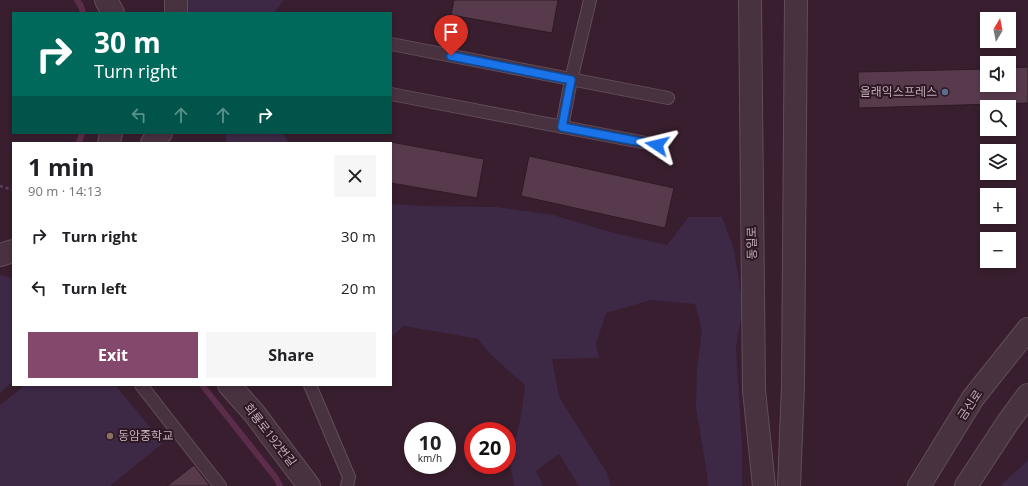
<!DOCTYPE html>
<meta charset="utf-8">
<style>
:root{--surface:#fff;--page:#f6f6f6;--text:#202124;--muted:#757577;--accent:#84486c}
body{margin:0;font-family:"Open Sans","Noto Sans KR",sans-serif;background:var(--page);color:var(--text);height:100vh;display:flex;flex-direction:column;font-size:15px;white-space:nowrap}
*{box-sizing:border-box;margin:0}
p{font-size:13px;color:var(--muted)}
.icon{flex:none;width:22px;height:22px;fill:none;stroke:currentColor;stroke-width:2;stroke-linecap:round;stroke-linejoin:round}
.map{position:relative;flex:1;overflow:hidden}
.side{position:absolute;left:12px;top:142px;width:380px;height:244px;display:flex;flex-direction:column;background:var(--surface);border-radius:0px;box-shadow:0 2px 6px #0003}
.side>*{flex:none}
.top-card{position:absolute;left:12px;top:12px;width:380px;height:122px;border-radius:0px;box-shadow:0 2px 6px #0003;background:#00695c;color:#fff;overflow:hidden}
.needle{width:26px;rotate:10deg}
.fabs{position:absolute;left:980px;top:12px;display:grid;gap:8px}
.fabs a{display:grid;place-items:center;width:36px;height:36px;border-radius:0px;background:var(--surface);box-shadow:0 2px 6px #0003;font-size:20px}
.speed{position:absolute;left:404px;top:422px;display:flex;gap:8px;font-size:20px;font-weight:700;text-align:center}
.speed>*{display:grid;place-content:center;width:52px;height:52px;border-radius:50%;background:var(--surface);box-shadow:0 2px 6px #0003;line-height:1}
.speed small{font-size:10px;font-weight:400}
.speed .limit{border:6px solid #d22;background:#fff;color:#111}
.pin{position:absolute;display:grid;place-items:center;width:34px;height:34px;color:#fff;margin:-41px -17px;border-radius:50% 50% 50% 0;rotate:-45deg;box-shadow:0 0 4px #0007}
.pin .icon{rotate:45deg}
.me{position:absolute;width:44px;margin:-22px;rotate:280deg;stroke-linejoin:round;filter:drop-shadow(0 0 3px #0008)}
.turn{display:flex;align-items:center;gap:14px;height:84px;padding:0 16px;font-size:18px}
.turn .icon{width:52px;height:52px;stroke-width:2.5}
.turn b{display:block;font-size:28px;line-height:34px}
.lanes{display:flex;align-items:center;height:38px;padding:0 16px;background:#0003;justify-content:center;gap:20px;direction:ltr}
.lanes .off{opacity:.35}
.round{display:grid;place-items:center;flex:none;width:42px;height:42px;border-radius:0px;background:var(--page)}
.overview{display:flex;align-items:center;justify-content:space-between;height:68px;padding:0 16px}
h1{font-size:24px;font-weight:700;line-height:30px}
.primary-button{display:flex;gap:8px;margin-top:auto;padding:8px 16px}
.primary-button a{flex:1;height:46px;border-radius:0px;background:var(--accent);color:#fff;font-size:16px;font-weight:700;line-height:46px;text-align:center}
.primary-button a+a{background:var(--page);color:var(--text)}
ul{padding:0;list-style:none}
li{display:flex;align-items:center;gap:12px;height:52px;padding:0 16px}
li div{flex:1}
li b{display:block;font-size:15px}
li em{font-style:normal}
.map>svg:first-child{display:block}
.green{fill:#3d2946}
.lines{fill:none;stroke-linecap:round;stroke-linejoin:round}
.stream{stroke:#5c2d4a;stroke-width:6}
.building{fill:#583a4d;stroke:#2f1a26}
.service-casing{stroke:#634d5a;stroke-width:14}
.minor-casing{stroke:#634d5a;stroke-width:24}
.tertiary-casing{stroke:#634d5a;stroke-width:24}
.path{stroke:#5b445c;stroke-width:2.5;stroke-dasharray:3 3;stroke-linecap:butt}
.service{stroke:#48323f;stroke-width:12}
.minor{stroke:#48323f;stroke-width:22}
.tertiary{stroke:#48323f;stroke-width:22}
.route-casing{stroke:#114b97;stroke-width:10}
.route{stroke:#1a73e8;stroke-width:7}
.service-dot{fill:#5c6f8a;stroke:#2d1824;stroke-width:1.5}
.education-dot{fill:#8d6e63;stroke:#2d1824;stroke-width:1.5}
.labels{text-anchor:middle;stroke-width:4;stroke-linejoin:round;paint-order:stroke}
.poi-label{font-size:12px;fill:#c5acbb;stroke:#2d1824;text-anchor:end}
.street-label{font-size:12px;fill:#c5acbb;stroke:#2d1824}
</style>
<div class="map">
<svg width="1028" height="486" viewBox="0 0 1028 486">
<rect width="100%" height="100%" fill="#381e2e"/>
<!-- green -->
<g class="green">
<polygon points="185,0 284,0 274,13 185,13"/>
<polygon points="223,133 282,133 289,143 227,143 225,134"/>
<polygon points="391,204 421,206 496,207 553,215 614,233 667,245 689,217 722,217 734,249 743,308 736,347 742,445 742,486 708,486 706,467 696,408 697,369 702,330 695,304 651,300 606,313 596,344 599,358 552,359 559,397 607,473 611,486 579,486 559,454 536,471 543,486 514,486 510,463 521,416 525,385 490,354 478,339 404,326 391,337"/>
<polygon points="0,275 9,277 13,280 13,381 0,393"/>
<polygon points="25,385 115,385 163,443 110,486 0,486 0,405"/>
<polygon points="1028,460 1028,486 1000,486"/>
</g>
<g class="lines">
<!-- stream -->
<g class="stream">
<polyline points="77,0 81,6 83,13"/>
<polyline points="79,143 82,133"/>
<polyline points="202,385 276,478 280,486"/>
</g>
</g>
<!-- building -->
<g class="building">
<polygon points="454,0 558,0 552,33 451,15"/>
<polygon points="1028,67 1028,103 859,108 858,72 987,69 987,85 1009,85 1009,68"/>
<polygon points="391,142 484,159 477,198 391,183"/>
<polygon points="529,156 674,188 665,228 521,196"/>
<polygon points="194,465 210,486 167,486"/>
</g>
<g class="lines">
<!-- service casing -->
<g class="service-casing">
<g id="service">
<polyline points="391,44 668,98"/>
<polyline points="391,94 657,145"/>
<polyline points="562,127 571,80 590,0"/>
<polyline points="141,385 220,486"/>
<polyline points="310,385 349,477 347,486"/>
</g>
</g>
<!-- minor casing -->
<g class="minor-casing">
<g id="minor">
<polyline points="106,0 113,13"/>
<polyline points="176,13 176,0"/>
<polyline points="109,143 111,133"/>
<polyline points="152,143 161,133"/>
<polyline points="0,255 13,251"/>
<polyline points="229,385 254,413 309,486"/>
</g>
</g>
<!-- tertiary casing -->
<g class="tertiary-casing">
<g id="tertiary">
<polyline points="750,0 754,390 764,486"/>
<polyline points="789,486 793,385 796,0"/>
<polyline points="919,486 973,398 1028,329"/>
<polyline points="966,486 1008,422 1028,395"/>
</g>
</g>
<!-- path -->
<polyline class="path" points="0,186 13,190"/>
<!-- service -->
<use href="#service" class="service"/>
<!-- minor -->
<use href="#minor" class="minor"/>
<!-- tertiary -->
<use href="#tertiary" class="tertiary"/>
</g>
<g class="lines">
<!-- route casing -->
<g class="route-casing">
<polyline id="route" points="451,56 571,80 562,127 657,145"/>
</g>
<!-- route -->
<use href="#route" class="route"/>
</g>
<!-- markers -->
<circle class="service-dot" cx="945" cy="92" r="4"/>
<circle class="education-dot" cx="110" cy="436" r="4"/>
<g class="labels">
<!-- poi labels -->
<g class="poi-label">
<text x="937" y="96">올래익스프레스</text>
<text x="118" y="440" text-anchor="start">동암중학교</text>
</g>
<!-- street labels -->
<g class="street-label">
<text transform="translate(752 243) rotate(-91)" y="4">동일로</text>
<text transform="translate(970 405) rotate(-56)" y="4">금신로</text>
<text transform="translate(270 435) rotate(52)" y="4">회룡로192번길</text>
</g>
</g>
</svg>
<div class="fabs">
<a><svg class="needle" viewBox="-14 -14 28 28"><path d="M0-13l5 13h-10z" fill="#e53935"/><path d="M0 13l5-13h-10z" fill="#757577"/></svg></a>
<a><svg class="icon" aria-label="sound" viewBox="0 0 24 24"><path d="M4 9h4l5-4v14l-5-4H4zM17 9q2 3 0 6"/></svg></a>
<a><svg class="icon" aria-label="search" viewBox="0 0 24 24"><circle cx="10" cy="10" r="6"/><path d="M15 15l6 6"/></svg></a>
<a><svg class="icon" aria-label="layers" viewBox="0 0 24 24"><path d="M12 4l9 5-9 5-9-5zM3 14l9 5 9-5"/></svg></a>
<a>+</a>
<a>−</a>
</div>
<div class="speed"><div>10<small>km/h</small></div><div class="limit">20</div></div>
<div class="pin" style="left:451px;top:56px;background:#d93025"><svg class="icon" aria-label="arrive" viewBox="0 0 24 24"><path d="M6 21V4h12l-3 4 3 4H6"/></svg></div>
<svg class="me" style="left:657px;top:145px" viewBox="-20 -20 40 40"><path d="M0-17L14 15 0 8-14 15z" fill="#1a73e8" stroke="#fff" stroke-width="4"/></svg>
<div class="top-card">
<div class="turn"><svg class="icon" aria-label="right" viewBox="0 0 24 24"><path d="M7 20v-9h11M14 6l5 5-5 5"/></svg><div><b>30 m</b>Turn right</div></div>
<div class="lanes"><svg class="icon off" aria-label="left" viewBox="0 0 24 24"><path d="M17 20v-9H6M10 6l-5 5 5 5"/></svg><svg class="icon off" aria-label="ahead" viewBox="0 0 24 24"><path d="M12 20V5M6 11l6-6 6 6"/></svg><svg class="icon off" aria-label="ahead" viewBox="0 0 24 24"><path d="M12 20V5M6 11l6-6 6 6"/></svg><svg class="icon" aria-label="right" viewBox="0 0 24 24"><path d="M7 20v-9h11M14 6l5 5-5 5"/></svg></div>
</div>
<section class="side">
<div class="overview"><div><h1>1 min</h1><p>90 m · 14:13</p></div><a class="round"><svg class="icon" aria-label="close" viewBox="0 0 24 24"><path d="M6 6l12 12M18 6L6 18"/></svg></a></div>
<ul>
<li><svg class="icon" aria-label="right" viewBox="0 0 24 24"><path d="M7 20v-9h11M14 6l5 5-5 5"/></svg><div><b>Turn right</b></div><em>30 m</em></li>
<li><svg class="icon" aria-label="left" viewBox="0 0 24 24"><path d="M17 20v-9H6M10 6l-5 5 5 5"/></svg><div><b>Turn left</b></div><em>20 m</em></li>
</ul>
<div class="primary-button"><a>Exit</a><a>Share</a></div>
</section>
</div>
